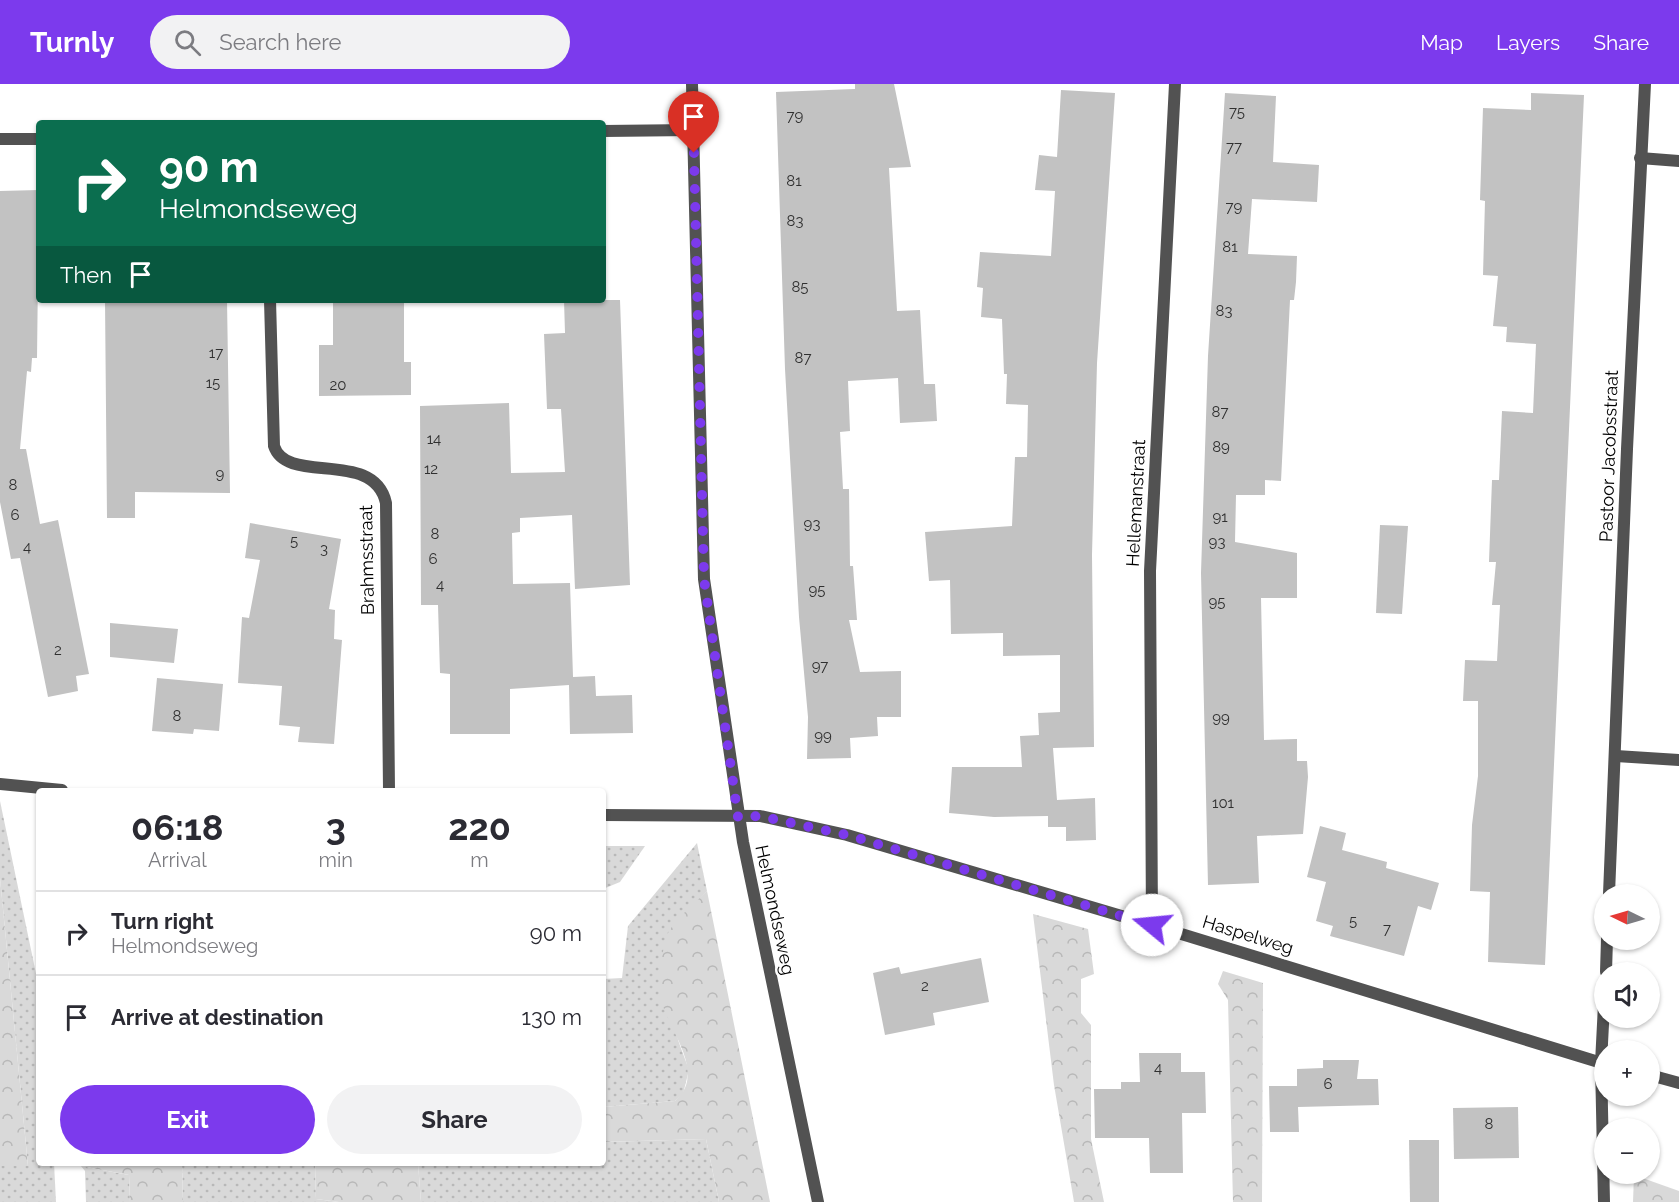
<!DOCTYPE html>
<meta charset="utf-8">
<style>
:root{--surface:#fff;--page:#f2f2f3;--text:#2b2b33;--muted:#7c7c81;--line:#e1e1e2;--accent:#7c3aed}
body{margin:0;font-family:Raleway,sans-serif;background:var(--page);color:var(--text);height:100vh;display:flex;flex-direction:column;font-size:22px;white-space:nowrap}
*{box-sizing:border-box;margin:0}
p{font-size:20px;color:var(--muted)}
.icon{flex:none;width:33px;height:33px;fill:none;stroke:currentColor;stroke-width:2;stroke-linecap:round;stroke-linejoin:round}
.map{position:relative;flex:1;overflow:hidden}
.drawer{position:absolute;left:36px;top:704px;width:570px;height:378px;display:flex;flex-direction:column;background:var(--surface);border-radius:6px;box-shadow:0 2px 4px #0004}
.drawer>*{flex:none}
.banner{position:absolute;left:36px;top:36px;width:570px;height:183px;border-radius:6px;box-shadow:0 2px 4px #0004;background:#0b6e4f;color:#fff;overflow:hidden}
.needle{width:39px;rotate:275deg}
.controls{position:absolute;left:1594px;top:800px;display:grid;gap:12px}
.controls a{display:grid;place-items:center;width:66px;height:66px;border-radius:50%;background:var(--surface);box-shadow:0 2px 4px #0004;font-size:30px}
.pin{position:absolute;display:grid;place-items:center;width:51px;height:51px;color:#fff;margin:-62px -26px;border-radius:50% 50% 50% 0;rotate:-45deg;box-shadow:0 0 6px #0007}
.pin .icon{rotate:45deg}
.me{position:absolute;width:66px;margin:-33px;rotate:287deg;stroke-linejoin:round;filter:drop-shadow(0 0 4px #0008)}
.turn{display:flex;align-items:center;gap:21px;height:126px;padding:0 24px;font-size:27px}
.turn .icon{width:78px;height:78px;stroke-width:2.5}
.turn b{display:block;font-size:42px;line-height:51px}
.then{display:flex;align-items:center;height:57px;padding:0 24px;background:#0003;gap:12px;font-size:22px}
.eta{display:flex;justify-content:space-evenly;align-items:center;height:102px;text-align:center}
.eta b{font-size:36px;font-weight:700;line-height:42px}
.primary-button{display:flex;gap:12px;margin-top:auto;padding:12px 24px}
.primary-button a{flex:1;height:69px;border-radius:36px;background:var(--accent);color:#fff;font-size:24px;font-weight:700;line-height:69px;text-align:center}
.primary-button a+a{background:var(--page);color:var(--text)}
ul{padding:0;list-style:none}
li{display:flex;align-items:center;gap:18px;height:84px;padding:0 24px;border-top:2px solid var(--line)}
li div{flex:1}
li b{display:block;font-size:22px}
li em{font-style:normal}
header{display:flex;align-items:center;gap:36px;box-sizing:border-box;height:84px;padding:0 30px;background:var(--accent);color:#fff}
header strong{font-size:28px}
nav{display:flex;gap:33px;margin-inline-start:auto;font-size:21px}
.search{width:420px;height:54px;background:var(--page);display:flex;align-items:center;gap:15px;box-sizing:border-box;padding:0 21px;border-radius:33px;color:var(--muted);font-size:22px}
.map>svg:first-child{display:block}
.grass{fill:url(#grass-dots)}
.forest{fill:url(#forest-crowns)}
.building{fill:#c2c2c2}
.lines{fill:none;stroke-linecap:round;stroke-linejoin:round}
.minor{stroke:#525252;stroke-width:12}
.tertiary{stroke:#525252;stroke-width:12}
.route{stroke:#7c3aed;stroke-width:10;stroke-dasharray:0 18}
.labels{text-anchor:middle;stroke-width:5;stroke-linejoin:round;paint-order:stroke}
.number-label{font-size:15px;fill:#303030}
.street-label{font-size:18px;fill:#000;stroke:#fff}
</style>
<header>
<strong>Turnly</strong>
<div class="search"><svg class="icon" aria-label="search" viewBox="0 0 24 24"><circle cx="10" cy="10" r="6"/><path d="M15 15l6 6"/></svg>Search here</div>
<nav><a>Map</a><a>Layers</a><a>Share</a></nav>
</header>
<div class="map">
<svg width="1679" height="1118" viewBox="0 0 1679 1118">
<defs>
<pattern id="grass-dots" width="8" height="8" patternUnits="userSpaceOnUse" patternTransform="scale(1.5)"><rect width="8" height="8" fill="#d9d9d9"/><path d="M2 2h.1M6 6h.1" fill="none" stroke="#b8b8b8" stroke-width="1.8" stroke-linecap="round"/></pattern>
<pattern id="forest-crowns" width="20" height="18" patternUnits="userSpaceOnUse" patternTransform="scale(1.5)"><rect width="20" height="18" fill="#d9d9d9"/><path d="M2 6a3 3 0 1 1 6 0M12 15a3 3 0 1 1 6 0" fill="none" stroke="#b8b8b8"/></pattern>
</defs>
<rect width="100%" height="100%" fill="#fff"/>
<!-- grass -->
<g class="grass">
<polygon points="0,717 39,904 39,1078 54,1079 56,1118 0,1118 0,1082 28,1082 0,794"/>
<polygon points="697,759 707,807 669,848 678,956 689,986 683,1010 675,1017 603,1023 603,895 622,894 628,842"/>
<polygon points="603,762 645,762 620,798 603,805"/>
<polygon points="706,1055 719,1118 421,1118 418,1079 603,1078 603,1058"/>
<polygon points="182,1079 315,1079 316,1115 339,1118 183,1118"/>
<polygon points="81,1082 129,1091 130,1118 86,1118 85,1087"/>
</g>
<!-- forest -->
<g class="forest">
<polygon points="0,794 28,1082 0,1082"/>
<path d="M707 807 770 1118H719L706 1055 603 1058V1023L675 1017C709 988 665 943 660 911 657 898 663 859 669 847 678 833 695 819 707 807Z"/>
<polygon points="1033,830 1088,845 1094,890 1081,895 1081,929 1091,941 1091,1055 1104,1118 1074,1118 1054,1001"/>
<polygon points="1223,887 1263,899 1262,1118 1233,1118 1228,916 1218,900"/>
<polygon points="80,1079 182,1079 183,1118 130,1118 129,1091 81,1082"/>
<polygon points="315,1079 418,1079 421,1118 339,1118 316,1115"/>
<polygon points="1634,1091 1679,1107 1679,1118 1633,1118"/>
</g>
<!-- building -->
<g class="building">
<polygon points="855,0 894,0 911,83 889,84 897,227 920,226 924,300 935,300 937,337 900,339 898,294 848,297 850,347 840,348 843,405 849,405 850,482 853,482 857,536 849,536 860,588 901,587 901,633 877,633 878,652 850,654 851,674 807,675 808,633 799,533 785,285 776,8 855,5"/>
<polygon points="1061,6 1115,9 1097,279 1092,471 1094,663 1053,664 1057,716 1095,714 1096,756 1066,757 1066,743 1048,743 1048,732 994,733 949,729 952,683 1022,683 1020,652 1039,651 1038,629 1060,628 1060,571 1003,572 1003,549 951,550 950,496 929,497 925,448 1012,442 1015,373 1027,373 1028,321 1006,320 1007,290 1004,290 1002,235 981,233 983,204 977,203 980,168 1051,172 1055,107 1035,106 1039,71 1057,73"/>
<polygon points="1225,9 1276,12 1273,78 1319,81 1317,118 1252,115 1248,170 1297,172 1296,198 1294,216 1290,216 1281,397 1265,396 1265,411 1236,411 1235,458 1297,469 1297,514 1261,514 1264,656 1297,655 1297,677 1307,677 1308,693 1303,750 1257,752 1259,799 1208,801 1201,489 1208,272"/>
<polygon points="1531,9 1584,11 1545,881 1488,878 1490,808 1470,807 1472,741 1478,692 1478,617 1463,617 1465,576 1497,577 1500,521 1492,521 1496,478 1489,478 1492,396 1499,396 1502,327 1533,329 1536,260 1506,258 1507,243 1493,242 1498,192 1483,191 1485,117 1480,116 1483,24 1531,26"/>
<polygon points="39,106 37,274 32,274 31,288 27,287 20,365 26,365 40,440 58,436 89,590 76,592 78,607 48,613 20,474 11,475 0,418 0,107"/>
<polygon points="105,216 227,216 230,409 135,408 135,434 107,434"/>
<polygon points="333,216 404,216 404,278 411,278 411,311 319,312 319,261 333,261"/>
<polygon points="564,216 620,216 630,501 575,505 572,431 520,434 520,448 512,449 513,500 570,499 573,593 595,592 596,612 632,611 633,649 570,650 569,601 510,605 510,650 450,650 450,590 440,589 438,521 421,521 420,322 509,319 511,389 565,388 561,325 547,325 544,250 565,249"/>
<polygon points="250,439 341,455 329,525 335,526 334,555 342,556 334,660 298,658 300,643 279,641 282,602 238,599 242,533 249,534 260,476 245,474"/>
<polygon points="1380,441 1408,442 1402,530 1376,529"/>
<polygon points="110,539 178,545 174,579 110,573"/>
<polygon points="157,594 223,600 219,647 194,645 193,650 152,647"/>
<polygon points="1320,742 1346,749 1342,766 1387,778 1386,784 1439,799 1431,826 1418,822 1404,872 1330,852 1333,842 1316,837 1326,798 1307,793"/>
<polygon points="981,874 989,918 933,929 935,941 885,951 873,889 899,883 901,890"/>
<polygon points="1139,969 1181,969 1181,988 1205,988 1206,1029 1182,1029 1183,1089 1150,1089 1149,1054 1095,1054 1094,1005 1121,1005 1121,998 1140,998"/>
<polygon points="1323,976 1359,976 1357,995 1378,995 1379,1021 1298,1023 1299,1048 1270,1048 1269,1002 1297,1002 1297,985 1323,984"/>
<polygon points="1518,1023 1519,1074 1454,1075 1453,1024"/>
<polygon points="1409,1056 1439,1056 1439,1118 1410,1118"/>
</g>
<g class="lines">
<!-- minor -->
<g class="minor">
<polyline points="603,47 693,46"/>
<polyline points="0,55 39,55"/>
<polyline points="1640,74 1679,77"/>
<path d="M270 216 274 362C287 402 374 364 386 419L389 706"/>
<polyline points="1616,672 1679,676"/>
<polyline points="0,700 62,706"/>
<polyline points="603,731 760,732 847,751 1152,841 1605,980"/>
<polyline points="1609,810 1627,365 1645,0"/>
<polyline points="1152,841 1150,487 1175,0"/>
<polyline points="1606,888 1607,855"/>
<polyline points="1650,991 1679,999"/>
<polyline points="1604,1118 1601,979 1605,901"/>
</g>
<!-- tertiary -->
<polyline class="tertiary" points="692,0 704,495 743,758 818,1118"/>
</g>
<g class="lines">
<!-- route -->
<polyline class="route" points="694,69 704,495 738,733 759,732 847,751 1152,841"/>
</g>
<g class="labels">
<!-- number labels -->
<g class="number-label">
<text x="1237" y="33">75</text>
<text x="795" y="37">79</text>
<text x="1234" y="68">77</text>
<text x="794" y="102">81</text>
<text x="1234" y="128">79</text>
<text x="795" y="142">83</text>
<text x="1230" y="168">81</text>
<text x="800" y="208">85</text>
<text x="1224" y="232">83</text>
<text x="216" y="274">17</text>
<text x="803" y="279">87</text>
<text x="213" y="304">15</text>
<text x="338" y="306">20</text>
<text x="1220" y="333">87</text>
<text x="434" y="360">14</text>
<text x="1221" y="368">89</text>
<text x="431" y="390">12</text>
<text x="220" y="395">9</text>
<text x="13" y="406">8</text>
<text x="15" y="436">6</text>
<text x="1220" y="438">91</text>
<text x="812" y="445">93</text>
<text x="435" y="455">8</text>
<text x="294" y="462">5</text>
<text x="1217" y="463">93</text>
<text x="27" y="468">4</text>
<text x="324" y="470">3</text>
<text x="433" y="480">6</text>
<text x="440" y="506">4</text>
<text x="817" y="511">95</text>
<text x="1217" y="523">95</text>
<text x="58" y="571">2</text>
<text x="820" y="587">97</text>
<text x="177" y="637">8</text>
<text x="1221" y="639">99</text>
<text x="823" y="657">99</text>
<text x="1223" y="724">101</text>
<text x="1353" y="842">5</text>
<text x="1387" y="850">7</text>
<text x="925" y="907">2</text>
<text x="1158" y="989">4</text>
<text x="1328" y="1005">6</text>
<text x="1489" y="1045">8</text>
</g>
<!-- street labels -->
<g class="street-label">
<text transform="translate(1609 372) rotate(-88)" y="6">Pastoor Jacobsstraat</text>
<text transform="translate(1136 419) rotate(-87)" y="6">Hellemanstraat</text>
<text transform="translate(367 476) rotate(-91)" y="6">Brahmsstraat</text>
<text transform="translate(775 826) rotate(78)" y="6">Helmondseweg</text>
<text transform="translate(1248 851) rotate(17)" y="6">Haspelweg</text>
</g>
</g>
</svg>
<div class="controls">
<a><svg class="needle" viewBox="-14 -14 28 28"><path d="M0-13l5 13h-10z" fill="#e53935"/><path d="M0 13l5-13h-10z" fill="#7c7c81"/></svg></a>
<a><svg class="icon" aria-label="sound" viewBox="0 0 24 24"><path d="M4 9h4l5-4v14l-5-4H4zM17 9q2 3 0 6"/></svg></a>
<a>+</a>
<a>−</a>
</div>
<div class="pin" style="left:694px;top:69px;background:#d93025"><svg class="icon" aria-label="arrive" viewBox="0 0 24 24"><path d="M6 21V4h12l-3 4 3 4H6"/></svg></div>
<svg class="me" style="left:1152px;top:841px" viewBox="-20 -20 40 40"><circle r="19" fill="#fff"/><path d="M0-13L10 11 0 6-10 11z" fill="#7c3aed"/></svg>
<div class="banner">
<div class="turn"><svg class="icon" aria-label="right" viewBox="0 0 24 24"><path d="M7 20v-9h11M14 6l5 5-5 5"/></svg><div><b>90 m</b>Helmondseweg</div></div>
<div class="then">Then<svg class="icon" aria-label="arrive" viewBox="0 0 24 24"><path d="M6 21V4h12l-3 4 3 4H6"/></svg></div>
</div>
<section class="drawer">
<div class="eta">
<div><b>06:18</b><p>Arrival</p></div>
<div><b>3</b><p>min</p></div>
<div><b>220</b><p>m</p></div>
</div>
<ul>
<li><svg class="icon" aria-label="right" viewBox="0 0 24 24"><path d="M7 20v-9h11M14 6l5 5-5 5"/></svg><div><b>Turn right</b><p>Helmondseweg</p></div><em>90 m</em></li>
<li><svg class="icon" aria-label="arrive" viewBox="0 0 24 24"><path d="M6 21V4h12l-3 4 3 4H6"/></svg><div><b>Arrive at destination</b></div><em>130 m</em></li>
</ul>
<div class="primary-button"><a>Exit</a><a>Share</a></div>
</section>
</div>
